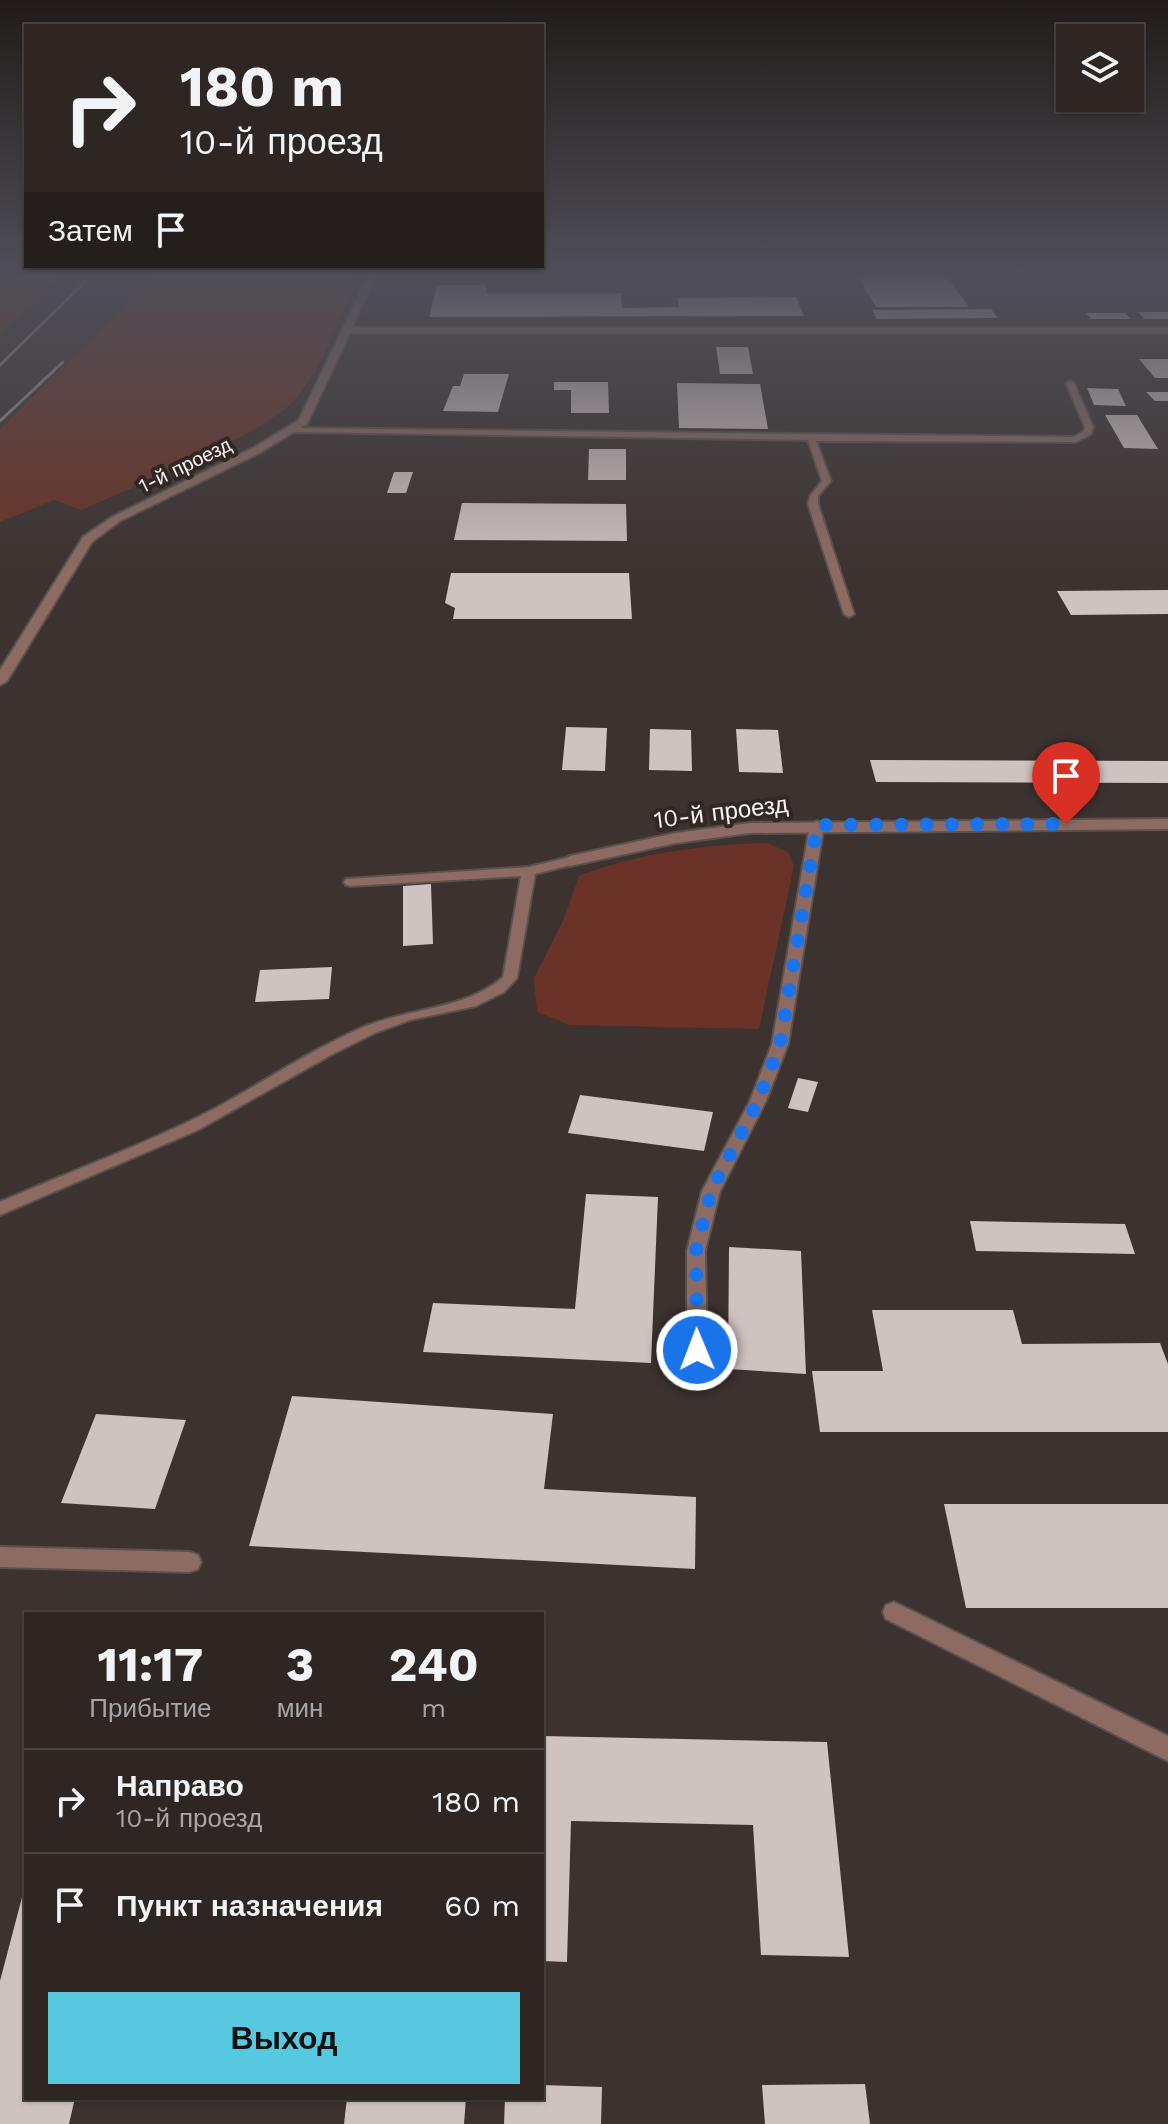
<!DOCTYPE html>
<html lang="ru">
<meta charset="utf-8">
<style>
:root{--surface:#2d2623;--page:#393230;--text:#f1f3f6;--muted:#a7a5a6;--line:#484341;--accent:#56c9e1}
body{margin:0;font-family:"Work Sans",sans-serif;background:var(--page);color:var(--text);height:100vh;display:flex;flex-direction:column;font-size:30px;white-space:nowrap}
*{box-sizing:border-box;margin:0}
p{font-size:26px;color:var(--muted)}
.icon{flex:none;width:44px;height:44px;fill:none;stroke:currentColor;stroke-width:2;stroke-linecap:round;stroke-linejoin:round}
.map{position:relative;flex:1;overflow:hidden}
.panel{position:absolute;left:24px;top:1612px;width:520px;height:488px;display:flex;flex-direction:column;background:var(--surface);border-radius:0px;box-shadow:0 2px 6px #0004,0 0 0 2px var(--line)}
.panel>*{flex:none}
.top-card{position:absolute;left:24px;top:24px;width:520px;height:244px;border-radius:0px;box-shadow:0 2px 6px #0004,0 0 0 2px var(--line);background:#2d2623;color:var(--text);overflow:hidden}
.buttons{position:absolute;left:1056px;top:24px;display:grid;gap:16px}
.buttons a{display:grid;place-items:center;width:88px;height:88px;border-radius:0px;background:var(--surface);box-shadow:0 2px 6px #0004,0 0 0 2px var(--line);font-size:40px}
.pin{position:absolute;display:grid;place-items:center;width:68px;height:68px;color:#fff;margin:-82px -34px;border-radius:50% 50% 50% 0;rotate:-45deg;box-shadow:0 0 8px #0007}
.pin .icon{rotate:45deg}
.me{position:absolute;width:88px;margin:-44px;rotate:359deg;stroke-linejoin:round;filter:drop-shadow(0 0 6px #0008)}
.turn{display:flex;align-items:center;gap:28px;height:168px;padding:0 24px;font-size:36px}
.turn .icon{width:104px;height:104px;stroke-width:2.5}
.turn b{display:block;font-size:56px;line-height:68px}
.then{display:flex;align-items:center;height:76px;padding:0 24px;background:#0003;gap:16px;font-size:30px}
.eta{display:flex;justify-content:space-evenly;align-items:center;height:136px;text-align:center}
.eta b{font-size:48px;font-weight:700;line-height:56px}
.button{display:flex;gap:16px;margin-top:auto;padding:16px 24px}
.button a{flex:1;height:92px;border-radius:0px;background:var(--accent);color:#111;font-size:32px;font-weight:700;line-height:92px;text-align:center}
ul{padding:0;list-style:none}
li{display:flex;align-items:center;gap:24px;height:104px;padding:0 24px;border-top:2px solid var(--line)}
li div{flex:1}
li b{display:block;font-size:30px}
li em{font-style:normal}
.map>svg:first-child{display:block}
.green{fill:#6b3327}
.building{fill:#cfc3c0}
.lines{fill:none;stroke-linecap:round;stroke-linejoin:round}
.service-casing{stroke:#5a514e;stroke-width:4}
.minor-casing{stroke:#5a514e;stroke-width:4}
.service{fill:#8d6b63;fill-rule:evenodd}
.minor{fill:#8d6b63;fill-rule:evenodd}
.rail{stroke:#9d9492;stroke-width:3}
.route{stroke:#1a73e8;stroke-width:14;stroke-dasharray:0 25.2}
.labels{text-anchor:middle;stroke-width:8;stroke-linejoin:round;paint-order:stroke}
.far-street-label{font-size:20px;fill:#faf3f2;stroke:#312826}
.street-label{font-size:24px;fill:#faf3f2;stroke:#312826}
</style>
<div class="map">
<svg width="1168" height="2124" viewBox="0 0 1168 2124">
<rect width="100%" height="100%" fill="#3c322f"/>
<!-- green -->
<g class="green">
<polygon points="0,276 60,276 0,333"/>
<path d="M155 276H359C340 316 325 362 298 396 269 434 130 488 81 510L54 500 0 522V429Z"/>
<path d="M767 843 788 852 794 866 759 1029 570 1025 537 1012 534 978 563 921 579 876C638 853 703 845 767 843Z"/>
</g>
<!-- building -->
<g class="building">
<polygon points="858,276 946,276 969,307 876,307"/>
<polygon points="437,285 487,285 486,293 621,293 622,308 679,307 677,298 796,297 804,316 429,317"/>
<polygon points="991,309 998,318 877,319 872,310"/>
<polygon points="1138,312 1168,312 1168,319 1145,319"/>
<polygon points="1086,313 1125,313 1131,319 1091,319"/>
<polygon points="716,347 748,347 753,374 720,374"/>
<polygon points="1139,359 1168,359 1168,378 1155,378"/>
<polygon points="464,374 509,374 498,412 443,411 453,386 460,386"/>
<polygon points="554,382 608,382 609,413 571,413 571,390 554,390"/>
<polygon points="677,383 760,384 768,429 679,428"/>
<polygon points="1087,388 1118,389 1126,406 1094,405"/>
<polygon points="1146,392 1168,392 1168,401 1155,401"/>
<polygon points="1105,415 1137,415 1158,449 1124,448"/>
<polygon points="589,449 626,449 626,480 588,480"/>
<polygon points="394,472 413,472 406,493 387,493"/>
<polygon points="462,503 626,504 627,541 454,540"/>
<polygon points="451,573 629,573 632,619 453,619 455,608 445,603"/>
<polygon points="1168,590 1168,614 1071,615 1057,591"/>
<polygon points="566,727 607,728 605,771 562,770"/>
<polygon points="650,729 691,730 692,771 649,770"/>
<polygon points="736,729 778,730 783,773 739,772"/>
<polygon points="870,760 1168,761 1168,783 876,782"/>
<polygon points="431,884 433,944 403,946 403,886"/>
<polygon points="332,967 329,999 255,1002 260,970"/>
<polygon points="798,1078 818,1082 808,1112 788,1108"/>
<polygon points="580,1095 713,1112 704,1151 568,1133"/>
<polygon points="586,1194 658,1197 651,1363 423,1352 433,1303 575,1309"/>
<polygon points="970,1221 1125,1224 1135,1254 976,1251"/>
<polygon points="729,1247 801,1251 806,1374 728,1369"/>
<polygon points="872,1310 1013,1310 1022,1344 1160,1343 1168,1364 1168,1432 820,1432 812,1371 883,1371"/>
<polygon points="292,1396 553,1414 544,1489 696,1497 695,1569 249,1546"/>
<polygon points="96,1414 186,1420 155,1509 61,1503"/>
<polygon points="944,1504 1168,1504 1168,1608 966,1608"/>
<polygon points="542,1736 827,1742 849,1957 761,1955 753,1825 571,1821 567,1962 542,1961"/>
<polygon points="25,1886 26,2098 75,2098 69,2124 0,2124 0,1981"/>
<polygon points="865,2084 870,2124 765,2124 762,2085"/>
<polygon points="542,2085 602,2087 601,2124 504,2124 505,2098 542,2098"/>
<polygon points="347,2098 466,2098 464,2124 344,2124"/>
</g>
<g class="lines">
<!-- service casing -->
<g class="service-casing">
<g id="service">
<polygon points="1070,381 1074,383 1093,427 1091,434 1076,442 816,441 831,481 818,496 818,504 854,614 849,617 844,614 808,504 810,496 822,481 808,440 293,432 289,430 293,428 1074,437 1084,431 1085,427 1066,383"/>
<polygon points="817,821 824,825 788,1044 766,1101 720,1191 705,1251 707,1350 704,1355 697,1358 690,1355 687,1350 687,1251 702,1191 750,1101 772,1044 810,825"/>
<path d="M570 857 577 861 575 864 535 874 517 978 504 992 476 1006 410 1020 375 1033 331 1055 198 1130 0 1215V1202C71 1171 144 1145 212 1110 262 1083 309 1051 361 1028 407 1008 466 1010 503 977L521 876 351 886 346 885 344 882 346 879 529 867Z"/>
<polygon points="0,1547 190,1552 198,1555 201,1562 198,1569 190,1572 0,1567"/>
<polygon points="894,1602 1168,1736 1168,1761 886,1619 883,1612 886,1605"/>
</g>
</g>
<!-- minor casing -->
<g class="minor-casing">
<g id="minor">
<polygon points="368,276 376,276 352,327 1168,327 1168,333 350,333 307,424 261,452 120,521 92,542 7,681 0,685 0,670 83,537 112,517 253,448 299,420"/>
<polygon points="1168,819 1168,829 750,833 676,843 570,866 562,861 570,856 676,833 750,823"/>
</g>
</g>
<!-- service -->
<use href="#service" class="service"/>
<!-- minor -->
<use href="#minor" class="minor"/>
<!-- rail -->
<g class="rail">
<polyline points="0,365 91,276"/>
<polyline points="0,421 63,362"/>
</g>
</g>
<!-- sky -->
<linearGradient id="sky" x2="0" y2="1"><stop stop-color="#211c1a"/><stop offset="0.48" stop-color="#504f58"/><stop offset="1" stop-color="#504f58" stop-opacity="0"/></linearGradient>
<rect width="1168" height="573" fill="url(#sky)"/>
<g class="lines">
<!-- route -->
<polyline class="route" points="697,1350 696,1251 711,1191 758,1101 780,1044 817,825 1066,824"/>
</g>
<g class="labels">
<!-- far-street labels -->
<g class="far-street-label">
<text transform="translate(185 465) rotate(-26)" y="7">1-й проезд</text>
</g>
<!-- street labels -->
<g class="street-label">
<text transform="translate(721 812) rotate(-7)" y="8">10-й проезд</text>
</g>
</g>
</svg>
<div class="buttons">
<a><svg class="icon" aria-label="layers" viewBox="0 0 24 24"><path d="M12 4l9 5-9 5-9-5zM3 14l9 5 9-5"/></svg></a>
</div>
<div class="pin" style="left:1066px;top:824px;background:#d93025"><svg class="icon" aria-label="arrive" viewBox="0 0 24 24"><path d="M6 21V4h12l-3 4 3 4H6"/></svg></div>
<svg class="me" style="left:697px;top:1350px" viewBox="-20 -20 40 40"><circle r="17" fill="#1a73e8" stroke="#fff" stroke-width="3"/><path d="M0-11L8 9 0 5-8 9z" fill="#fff"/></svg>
<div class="top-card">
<div class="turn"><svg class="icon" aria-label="right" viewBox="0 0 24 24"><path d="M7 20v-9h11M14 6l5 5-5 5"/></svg><div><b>180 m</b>10-й проезд</div></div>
<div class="then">Затем<svg class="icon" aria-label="arrive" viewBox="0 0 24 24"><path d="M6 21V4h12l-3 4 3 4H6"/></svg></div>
</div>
<section class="panel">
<div class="eta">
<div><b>11:17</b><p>Прибытие</p></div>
<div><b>3</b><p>мин</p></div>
<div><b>240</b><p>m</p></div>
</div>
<ul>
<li><svg class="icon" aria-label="right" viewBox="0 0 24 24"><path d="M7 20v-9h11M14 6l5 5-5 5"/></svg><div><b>Направо</b><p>10-й проезд</p></div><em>180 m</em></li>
<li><svg class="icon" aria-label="arrive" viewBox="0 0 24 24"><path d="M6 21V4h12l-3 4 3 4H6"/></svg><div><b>Пункт назначения</b></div><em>60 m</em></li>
</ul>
<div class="button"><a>Выход</a></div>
</section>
</div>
